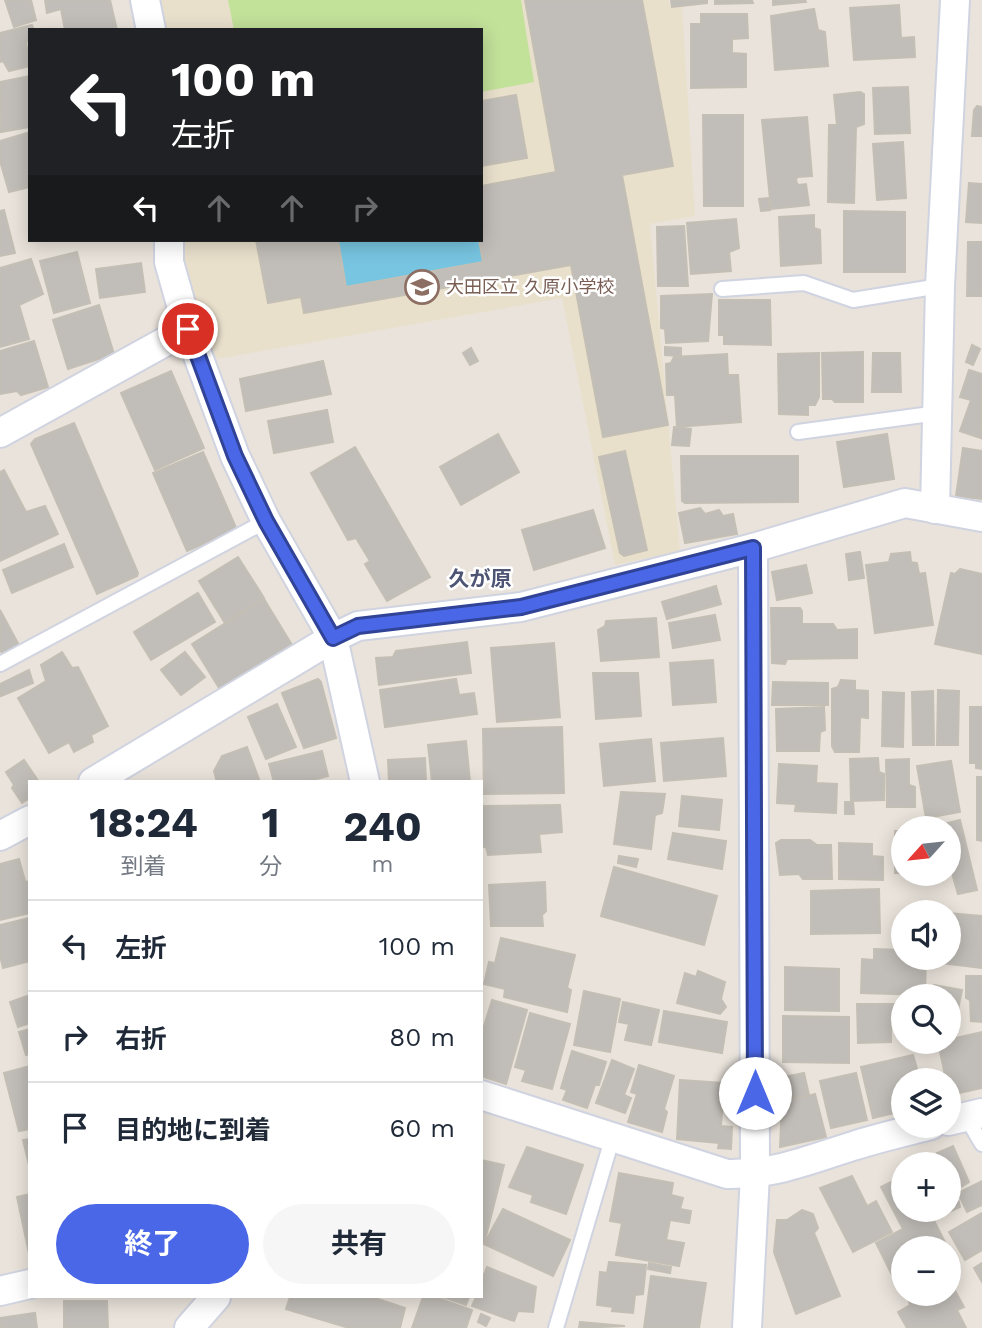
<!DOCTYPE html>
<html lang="ja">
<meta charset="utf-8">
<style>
:root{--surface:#fff;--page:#f6f6f7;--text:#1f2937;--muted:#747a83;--line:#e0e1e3;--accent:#4a67e7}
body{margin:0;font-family:"Work Sans","Noto Sans JP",sans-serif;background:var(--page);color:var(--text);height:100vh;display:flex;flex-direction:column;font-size:26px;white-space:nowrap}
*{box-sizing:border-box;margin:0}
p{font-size:23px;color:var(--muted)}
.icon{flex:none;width:38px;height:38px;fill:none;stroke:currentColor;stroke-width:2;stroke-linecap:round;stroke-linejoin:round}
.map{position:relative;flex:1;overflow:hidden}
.details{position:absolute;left:28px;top:780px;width:455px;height:518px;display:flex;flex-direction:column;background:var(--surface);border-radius:0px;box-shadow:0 4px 18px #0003}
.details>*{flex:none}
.guide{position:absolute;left:28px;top:28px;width:455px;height:214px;border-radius:0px;box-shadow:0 4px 18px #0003;background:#202124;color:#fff;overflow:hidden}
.needle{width:46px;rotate:243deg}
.buttons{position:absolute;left:891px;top:816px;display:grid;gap:14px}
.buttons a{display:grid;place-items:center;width:70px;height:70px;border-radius:50%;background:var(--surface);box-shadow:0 4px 18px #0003;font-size:35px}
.pin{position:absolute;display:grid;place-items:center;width:60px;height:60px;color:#fff;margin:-30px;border:4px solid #fff;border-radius:50%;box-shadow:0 2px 7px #0007}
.me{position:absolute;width:77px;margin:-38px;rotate:0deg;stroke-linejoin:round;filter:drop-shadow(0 0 5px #0008)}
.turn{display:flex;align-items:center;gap:24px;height:147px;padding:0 28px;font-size:32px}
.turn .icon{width:91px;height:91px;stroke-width:2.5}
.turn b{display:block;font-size:49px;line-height:60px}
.lanes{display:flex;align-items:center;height:66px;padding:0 28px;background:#0003;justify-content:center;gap:35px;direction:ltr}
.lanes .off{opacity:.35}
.eta{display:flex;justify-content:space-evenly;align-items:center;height:119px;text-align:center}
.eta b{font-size:42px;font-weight:700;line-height:49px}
.action{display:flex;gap:14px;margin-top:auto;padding:14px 28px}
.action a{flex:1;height:80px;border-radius:42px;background:var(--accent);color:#fff;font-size:28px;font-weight:700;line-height:80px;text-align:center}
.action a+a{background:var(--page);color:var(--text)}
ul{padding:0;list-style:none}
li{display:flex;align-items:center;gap:21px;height:91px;padding:0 28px;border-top:2px solid var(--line)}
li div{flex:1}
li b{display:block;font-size:26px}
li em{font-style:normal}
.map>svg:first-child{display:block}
.education{fill:#e9e0cc}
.pitch{fill:#c2e199}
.water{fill:#78c5e1}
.building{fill:#c1bdb8;stroke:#c4bfb5;stroke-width:2}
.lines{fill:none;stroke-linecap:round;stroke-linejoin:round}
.lane-casing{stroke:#d0d3e0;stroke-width:18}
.street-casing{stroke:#d0d3e0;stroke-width:32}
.lane{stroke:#fff;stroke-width:14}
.street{stroke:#fff;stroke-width:28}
.route-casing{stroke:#304396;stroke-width:18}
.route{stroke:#4a67e7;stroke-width:12}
.labels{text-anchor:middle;stroke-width:5;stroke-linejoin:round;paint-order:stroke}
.education-label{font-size:18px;fill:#785e54;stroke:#fff;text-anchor:start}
.quarter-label{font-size:21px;font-weight:bold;fill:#4d5474;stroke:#fff}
</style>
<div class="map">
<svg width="982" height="1328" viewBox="0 0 982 1328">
<rect width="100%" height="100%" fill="#e9e3db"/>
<!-- education -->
<polygon class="education" points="157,0 669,0 669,5 682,6 695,216 650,224 680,551 615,565 562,298 217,359 184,276 183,240 481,240 481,30 163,30"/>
<!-- pitch -->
<polygon class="pitch" points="228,0 521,0 534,82 481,92 481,30 234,30"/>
<!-- water -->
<polygon class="water" points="338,240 479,240 483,262 346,287"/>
<!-- building -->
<g class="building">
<polygon points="5,0 31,0 36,20 14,27"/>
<polygon points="45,0 110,0 117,30 65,30 61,9 47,13"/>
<polygon points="525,0 642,0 673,166 622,175 668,425 603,437 571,265 304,313 301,297 268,303 256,240 338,240 346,287 483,262 479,240 481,240 481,186 556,172"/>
<polygon points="671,0 707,0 707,3 672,7"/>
<polygon points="715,0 752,0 753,3 715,4"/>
<polygon points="773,0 805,0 806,2 773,5"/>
<polygon points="899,5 901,38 914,37 915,57 854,60 850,8"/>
<polygon points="814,9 818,30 825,32 828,66 775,70 771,16"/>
<polygon points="701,14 747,14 748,38 732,39 732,53 746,54 746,87 691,88 691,24 701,24"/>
<polygon points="32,25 34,30 30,30 30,41 26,42 30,66 9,71 3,61 0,62 0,33"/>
<polygon points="30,76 30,127 1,132 0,82"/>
<polygon points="908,87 910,133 875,134 873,88"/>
<polygon points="860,92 864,94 864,124 856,127 854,203 828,202 829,125 837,125 834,95"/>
<polygon points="516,95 527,158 481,166 481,101"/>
<polygon points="977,106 982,107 982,136 972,136 974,110"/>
<polygon points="703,115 743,115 743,206 704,206"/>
<polygon points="807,117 812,176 797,177 796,181 798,185 806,184 809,205 771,209 762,120"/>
<polygon points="30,132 30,187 9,192 0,161 0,141"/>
<polygon points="903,142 906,198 877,200 873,144"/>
<polygon points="969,183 982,184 982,223 966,222"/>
<polygon points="768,198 770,210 761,211 759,199"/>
<polygon points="4,210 15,253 0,256 0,211"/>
<polygon points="844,211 905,212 905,272 844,272"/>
<polygon points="814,215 814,228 820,230 821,263 781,266 779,217"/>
<polygon points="736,219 739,248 729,252 731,271 691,274 687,223"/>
<polygon points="684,226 688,286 658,286 657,227"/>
<polygon points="968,242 982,242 982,296 967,296"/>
<polygon points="77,252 90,303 54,313 40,261"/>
<polygon points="31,259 43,294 19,305 29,339 0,347 0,268"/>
<polygon points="141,263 145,292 100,298 96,269"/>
<polygon points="712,294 708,341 666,343 665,329 661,328 661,296"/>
<polygon points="719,300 770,300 771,345 724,344 724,335 719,335"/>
<polygon points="99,305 114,354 68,369 53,320"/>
<polygon points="34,341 48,387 21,395 17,391 0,394 0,351"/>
<polygon points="972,345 980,349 973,365 966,362"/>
<polygon points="665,347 681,348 681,356 665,355"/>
<polygon points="471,348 478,361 470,365 463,353"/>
<polygon points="863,352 863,402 835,402 832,399 823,399 822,353"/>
<polygon points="819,353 819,397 815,405 808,405 808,415 779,414 778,354"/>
<polygon points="873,353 900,353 901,392 872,392"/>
<polygon points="727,354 728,375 738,375 741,422 677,427 675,395 667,395 666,364 671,363 674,357"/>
<polygon points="323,361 331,394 246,411 240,379"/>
<polygon points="969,370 982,374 981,438 960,431 971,400 960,397"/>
<polygon points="171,371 204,448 155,470 121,393"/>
<polygon points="327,410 333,442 274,453 268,421"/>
<polygon points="74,423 138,573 137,576 97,594 31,444 35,439"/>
<polygon points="674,427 691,429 689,446 672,445"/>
<polygon points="498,434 519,472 461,505 440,467"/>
<polygon points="887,434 894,479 844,487 837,442"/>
<polygon points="355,447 430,577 387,601 365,564 370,561 356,538 348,540 311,473"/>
<polygon points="963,448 982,451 982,499 956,496"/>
<polygon points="625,451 647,550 624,556 620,553 599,457"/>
<polygon points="203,452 237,530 187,551 153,473"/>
<polygon points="681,456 798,456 798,502 685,503 682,501"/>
<polygon points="4,470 26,512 45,506 58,534 0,561 0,472"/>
<polygon points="700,508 705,514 719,510 723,516 733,514 737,534 685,543 679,513"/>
<polygon points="593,510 605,548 534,570 522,530"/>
<polygon points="64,544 73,567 12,593 3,570"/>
<polygon points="860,552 864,578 849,580 846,554"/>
<polygon points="910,552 911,562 917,563 919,574 925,573 933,625 875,633 866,565 889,562 891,554"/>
<polygon points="238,557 264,598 225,623 199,581"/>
<polygon points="806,565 812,593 777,600 772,572"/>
<polygon points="960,569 982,574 982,654 935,644 951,573 955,574"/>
<polygon points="716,586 721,604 667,619 662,602"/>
<polygon points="198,593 215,622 151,660 134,632"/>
<polygon points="264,599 292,645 221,691 192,644"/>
<polygon points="771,608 800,608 802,611 802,624 833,624 837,630 857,629 857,658 787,659 785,664 772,663"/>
<polygon points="0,610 20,647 5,654 0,651"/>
<polygon points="715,615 720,640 673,648 669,623"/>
<polygon points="656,618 659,657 601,661 598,630 605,626 606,621"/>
<polygon points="467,642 471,673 379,685 376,658 393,657 396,651"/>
<polygon points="554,643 560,717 497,722 491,648"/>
<polygon points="62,652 72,668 78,667 108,726 91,735 93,742 74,752 69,742 49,753 18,698 46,681 41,665"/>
<polygon points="185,652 205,677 181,695 161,670"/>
<polygon points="713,660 716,702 673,705 670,663"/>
<polygon points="29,670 33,683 1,696 0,684"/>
<polygon points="593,673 638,673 641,716 596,719"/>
<polygon points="318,679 321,682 336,738 304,748 282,693"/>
<polygon points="456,679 459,695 474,693 477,714 385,727 380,690"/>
<polygon points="841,680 855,681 855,690 868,691 868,718 860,717 859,752 835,752 832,746 832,689 838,687"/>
<polygon points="773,682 828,683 828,705 772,705"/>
<polygon points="938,690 959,691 958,745 937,745"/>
<polygon points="933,691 934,745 913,745 912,692"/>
<polygon points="883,692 904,693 903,747 882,746"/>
<polygon points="277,704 296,747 266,759 248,717"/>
<polygon points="824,707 825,730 820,732 819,751 777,751 776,709"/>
<polygon points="970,707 982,707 982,769 976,768 976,763 970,763"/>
<polygon points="562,727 564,793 484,794 483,729"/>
<polygon points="723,738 726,776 664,781 661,743"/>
<polygon points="651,739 655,781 604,786 600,744"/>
<polygon points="466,741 470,782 432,782 428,745"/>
<polygon points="247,747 260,782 217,782 214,771 222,756"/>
<polygon points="322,751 328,776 306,782 274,782 269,764"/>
<polygon points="425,758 426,782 389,782 388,760"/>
<polygon points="878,758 879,772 884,774 884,800 851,801 850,759"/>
<polygon points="909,759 909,785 915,787 915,807 887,807 886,760"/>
<polygon points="24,760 39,782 30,782 30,798 22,803 12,788 14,785 6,772"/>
<polygon points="951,761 960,812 926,818 917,766"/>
<polygon points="779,764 817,766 816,783 837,784 836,813 795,811 796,804 777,803"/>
<polygon points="977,777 982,777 982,841 977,840"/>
<polygon points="621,792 665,794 662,813 655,815 651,849 614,844"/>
<polygon points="682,796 722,800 719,830 679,826"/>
<polygon points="845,802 853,802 854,814 845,814"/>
<polygon points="560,805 562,832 539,834 541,852 488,855 486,847 481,847 481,806"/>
<polygon points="960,820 977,890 958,894 948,859 948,828 938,828 939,825"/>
<polygon points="895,831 903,831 903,873 938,874 895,873"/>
<polygon points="673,833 726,841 722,869 668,859"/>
<polygon points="781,840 810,840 817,845 831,845 832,879 803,879 799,874 780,875 776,843"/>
<polygon points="839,843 872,844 872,856 883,857 883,880 839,879"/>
<polygon points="619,856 638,859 636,867 618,863"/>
<polygon points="19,859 25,881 30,883 30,913 0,920 0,864"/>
<polygon points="614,867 717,896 704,945 601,916"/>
<polygon points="545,882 546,911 542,915 543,926 491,926 489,885"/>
<polygon points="879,889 880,933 811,934 811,891"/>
<polygon points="948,913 982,916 982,968 939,963 940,957 948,957"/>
<polygon points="29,918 30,961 3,968 0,956 0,925"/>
<polygon points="501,938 575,955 567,988 571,990 567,1012 504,997 505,989 484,984 489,962 495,963"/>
<polygon points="874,949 903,950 903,957 926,957 925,995 861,993 862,959 874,960"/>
<polygon points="785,967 839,969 839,1011 785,1010"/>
<polygon points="698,971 725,982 721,999 726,1007 720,1014 677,1003 685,973 696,977"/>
<polygon points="966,976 982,976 982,1022 971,1021 970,1000 966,998"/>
<polygon points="934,985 962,990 954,1029 948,1028 948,996 932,996"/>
<polygon points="584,991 620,999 610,1052 574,1045"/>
<polygon points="30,995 30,1023 18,1027 10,1002"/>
<polygon points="492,1000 527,1010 506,1084 481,1076 481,1036"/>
<polygon points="623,1002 659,1010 651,1045 625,1040 629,1024 619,1022"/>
<polygon points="857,1004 896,1004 897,1024 891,1023 891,1042 858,1043"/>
<polygon points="664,1011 727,1022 722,1053 659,1042"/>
<polygon points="530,1013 570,1024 552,1089 522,1081 526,1070 515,1067"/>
<polygon points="783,1016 849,1017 849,1063 783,1062"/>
<polygon points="30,1029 30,1054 26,1055 19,1032"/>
<polygon points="982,1032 982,1088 950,1095 948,1080 946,1080 938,1042"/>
<polygon points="572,1051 606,1062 599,1085 595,1085 587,1108 563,1100 567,1090 561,1088"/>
<polygon points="913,1055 918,1072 912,1080 903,1080 903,1111 873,1118 861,1067"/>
<polygon points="612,1060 634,1069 624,1095 631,1098 625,1113 596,1103"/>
<polygon points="639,1065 674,1076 664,1109 667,1112 662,1132 628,1122 637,1094 631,1092"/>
<polygon points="30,1066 30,1129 19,1131 4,1073"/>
<polygon points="804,1073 809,1095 779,1102 774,1079"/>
<polygon points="856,1073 867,1120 831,1128 820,1081"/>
<polygon points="680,1080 724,1083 721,1126 732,1127 731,1149 718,1148 719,1143 677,1139"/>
<polygon points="815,1094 826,1137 780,1147 782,1103"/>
<polygon points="30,1139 30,1169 23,1140"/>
<polygon points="953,1146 969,1182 956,1190 960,1207 943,1215 940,1209 948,1209 948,1164 939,1164 937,1153"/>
<polygon points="527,1147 583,1165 566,1214 531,1202 533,1195 509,1187"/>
<polygon points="481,1160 504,1165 484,1244 481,1244"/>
<polygon points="619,1173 673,1183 671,1195 683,1198 680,1209 691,1211 689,1223 670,1220 666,1240 684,1243 679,1266 616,1255 622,1223 610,1221"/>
<polygon points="852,1176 867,1206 876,1201 892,1232 853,1252 820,1188"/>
<polygon points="903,1176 903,1209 928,1209 948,1248 903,1248 903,1279 896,1283 876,1243 903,1229 881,1187"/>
<polygon points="982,1181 982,1205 967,1212 958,1193"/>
<polygon points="30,1194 30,1258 17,1197"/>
<polygon points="503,1209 570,1240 553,1276 484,1244"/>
<polygon points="802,1210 813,1214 818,1228 814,1233 840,1296 796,1314 774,1252 777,1220 787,1220"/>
<polygon points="982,1213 982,1250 965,1260 949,1232"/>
<polygon points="609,1262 646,1265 643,1294 635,1295 633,1313 612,1311 613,1307 597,1305 600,1272 607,1273"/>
<polygon points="649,1263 671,1267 670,1273 648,1269"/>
<polygon points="982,1263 982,1282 974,1268"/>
<polygon points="487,1267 536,1287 533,1312 518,1311 514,1321 472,1306 476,1297 481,1297 481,1282"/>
<polygon points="651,1276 706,1283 699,1328 644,1328"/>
<polygon points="948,1278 964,1307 957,1310 966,1328 907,1328 898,1312 910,1305 908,1297 915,1293 948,1293"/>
<polygon points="290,1297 372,1297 405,1308 400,1328 349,1328 286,1309"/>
<polygon points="423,1297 435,1297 472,1310 466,1328 412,1328"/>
<polygon points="443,1297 469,1297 466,1305"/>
<polygon points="64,1301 107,1301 108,1328 64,1328"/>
<polygon points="35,1313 37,1328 0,1328 0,1318"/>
<polygon points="481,1314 490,1318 486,1326 478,1322"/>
<polygon points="580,1322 625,1326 579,1328"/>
</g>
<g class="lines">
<!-- lane casing -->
<g class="lane-casing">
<g id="lane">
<polyline points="722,289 804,283 853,300 940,286"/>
<polyline points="798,432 938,413"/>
<polyline points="0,664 266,521"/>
<polyline points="966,1117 982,1144"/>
<polyline points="556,1328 613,1136"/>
</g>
</g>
<!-- street casing -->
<g class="street-casing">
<g id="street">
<polyline points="145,0 151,30"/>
<polyline points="169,240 169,262 188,329 235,456 266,521 333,638 365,782"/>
<polyline points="0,433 188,329"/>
<polyline points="935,509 940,286 955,0"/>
<polyline points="93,782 333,638 358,626 521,607 753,548 905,503 982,517"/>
<polyline points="0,836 30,820"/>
<path d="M481 1095 727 1174C774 1175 808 1160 853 1146 878 1138 904 1132 931 1125"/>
<polyline points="948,1121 982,1113"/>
<polyline points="0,1291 30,1284"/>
<polyline points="189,1328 216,1297"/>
<polyline points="747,1328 755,1174 753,548"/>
</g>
</g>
<!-- lane -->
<use href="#lane" class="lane"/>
<!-- street -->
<use href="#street" class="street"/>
</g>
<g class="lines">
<!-- route casing -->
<g class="route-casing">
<polyline id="route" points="188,329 235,456 266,521 333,638 358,626 521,607 753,548 755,1093"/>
</g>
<!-- route -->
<use href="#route" class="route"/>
</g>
<!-- icons -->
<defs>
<g id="school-ring" transform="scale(1.75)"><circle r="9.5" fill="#fff" stroke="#8d6e63" stroke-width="1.5"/><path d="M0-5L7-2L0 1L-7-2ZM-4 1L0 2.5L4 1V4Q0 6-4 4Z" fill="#8d6e63"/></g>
</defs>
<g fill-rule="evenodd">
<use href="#school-ring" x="422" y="287"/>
</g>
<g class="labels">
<!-- education labels -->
<g class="education-label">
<text x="446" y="293">大田区立 久原小学校</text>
</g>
<!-- quarter labels -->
<g class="quarter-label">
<text x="480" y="586">久が原</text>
</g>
</g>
</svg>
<div class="buttons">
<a><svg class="needle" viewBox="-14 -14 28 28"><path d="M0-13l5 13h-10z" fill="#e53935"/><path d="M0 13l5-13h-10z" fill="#747a83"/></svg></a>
<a><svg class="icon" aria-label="sound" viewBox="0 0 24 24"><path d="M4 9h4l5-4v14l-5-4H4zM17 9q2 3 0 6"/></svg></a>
<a><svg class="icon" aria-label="search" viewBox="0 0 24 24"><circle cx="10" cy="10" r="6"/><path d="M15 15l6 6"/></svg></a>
<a><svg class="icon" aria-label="layers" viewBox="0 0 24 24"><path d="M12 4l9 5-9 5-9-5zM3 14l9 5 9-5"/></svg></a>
<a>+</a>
<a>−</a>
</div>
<div class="pin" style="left:188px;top:329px;background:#d93025"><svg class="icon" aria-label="arrive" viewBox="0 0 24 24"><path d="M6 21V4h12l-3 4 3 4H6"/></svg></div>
<svg class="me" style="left:755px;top:1093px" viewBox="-20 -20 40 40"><circle r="19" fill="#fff"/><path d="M0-13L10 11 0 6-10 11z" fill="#4a67e7"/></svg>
<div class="guide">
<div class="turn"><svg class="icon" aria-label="left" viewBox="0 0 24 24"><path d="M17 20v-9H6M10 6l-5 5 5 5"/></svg><div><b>100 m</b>左折</div></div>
<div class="lanes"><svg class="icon" aria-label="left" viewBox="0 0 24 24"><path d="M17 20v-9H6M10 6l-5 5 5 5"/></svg><svg class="icon off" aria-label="ahead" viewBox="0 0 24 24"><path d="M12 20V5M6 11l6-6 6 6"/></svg><svg class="icon off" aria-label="ahead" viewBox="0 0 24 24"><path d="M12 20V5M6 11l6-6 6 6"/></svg><svg class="icon off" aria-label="right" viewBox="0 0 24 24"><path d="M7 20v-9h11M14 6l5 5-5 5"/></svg></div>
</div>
<section class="details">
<div class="eta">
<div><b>18:24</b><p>到着</p></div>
<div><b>1</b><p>分</p></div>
<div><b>240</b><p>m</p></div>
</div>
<ul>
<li><svg class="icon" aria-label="left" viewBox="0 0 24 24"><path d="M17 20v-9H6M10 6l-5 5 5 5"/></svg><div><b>左折</b></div><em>100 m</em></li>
<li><svg class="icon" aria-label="right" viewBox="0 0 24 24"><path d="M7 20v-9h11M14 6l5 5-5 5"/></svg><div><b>右折</b></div><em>80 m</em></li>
<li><svg class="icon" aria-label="arrive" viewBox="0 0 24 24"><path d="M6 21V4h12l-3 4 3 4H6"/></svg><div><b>目的地に到着</b></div><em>60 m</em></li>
</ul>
<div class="action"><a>終了</a><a>共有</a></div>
</section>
</div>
